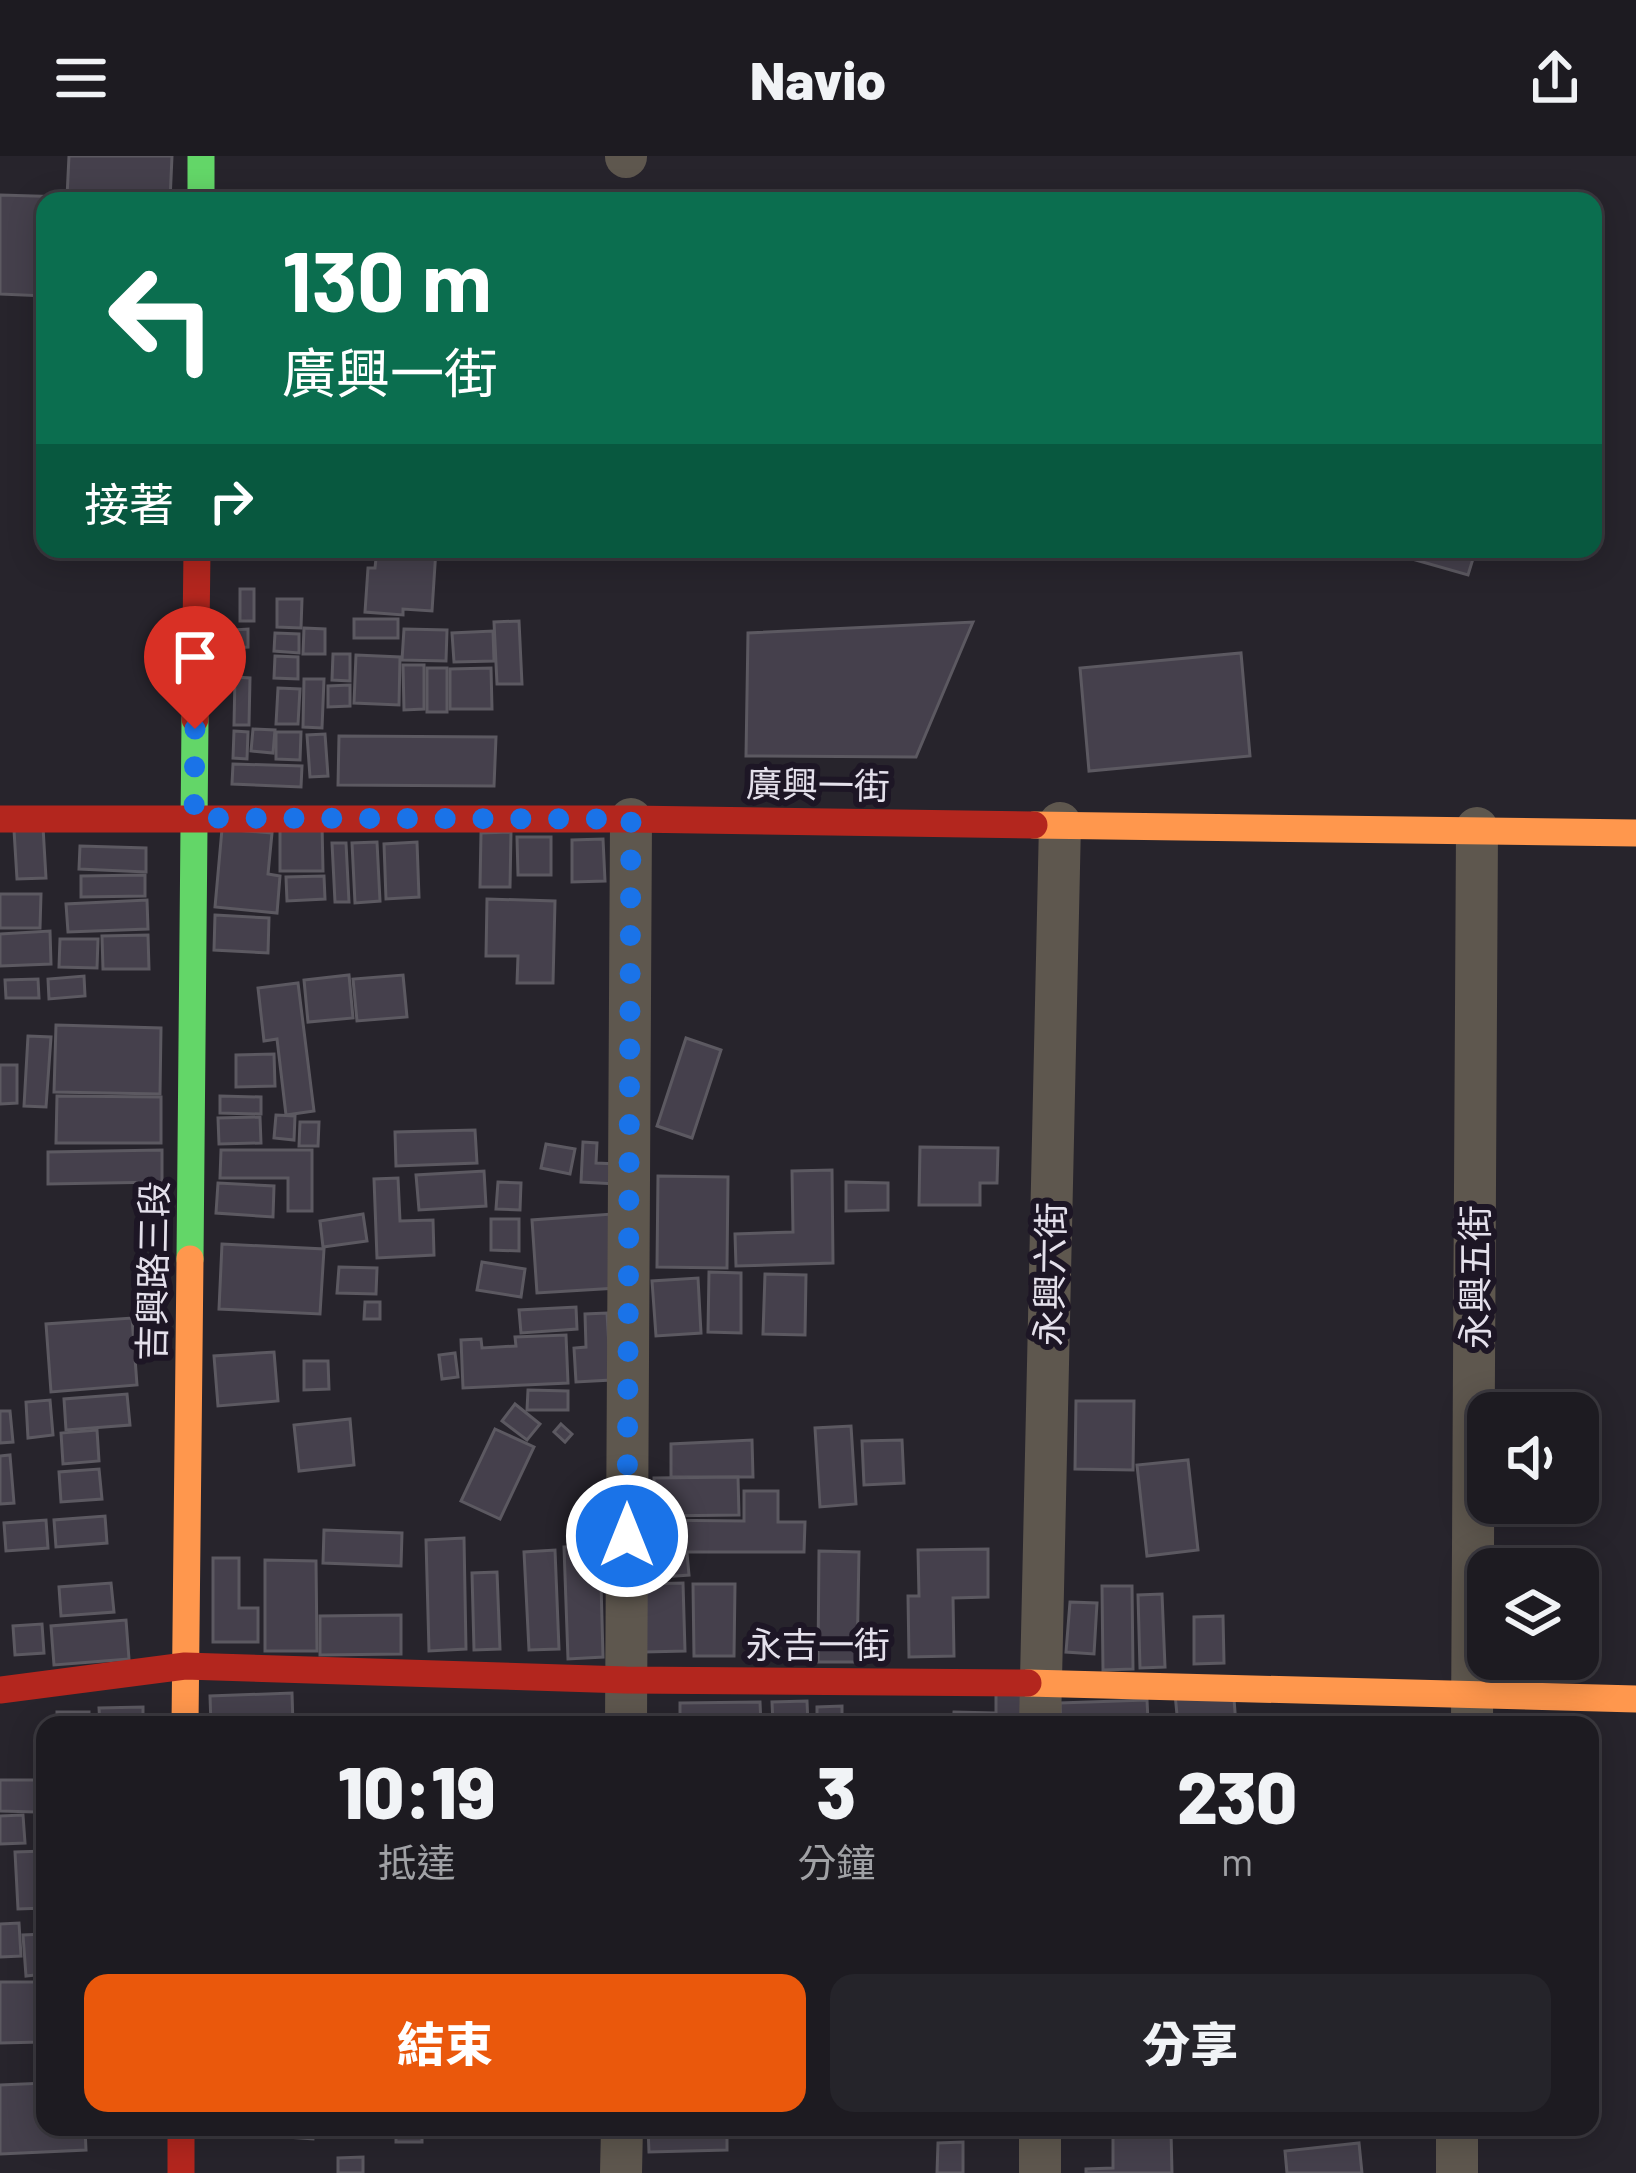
<!DOCTYPE html>
<html lang="zh-TW">
<meta charset="utf-8">
<style>
:root{--surface:#1d1b21;--page:#25242a;--text:#f1f3f6;--muted:#a0a1a5;--line:#3b393f;--accent:#ea580c}
body{margin:0;font-family:Barlow,"Noto Sans TC",sans-serif;background:var(--page);color:var(--text);height:100vh;display:flex;flex-direction:column;font-size:45px;white-space:nowrap}
*{box-sizing:border-box;margin:0}
p{font-size:39px;color:var(--muted)}
.icon{flex:none;width:66px;height:66px;fill:none;stroke:currentColor;stroke-width:2;stroke-linecap:round;stroke-linejoin:round}
.map{position:relative;flex:1;overflow:hidden}
.details{position:absolute;left:36px;top:1560px;width:1563px;height:420px;display:flex;flex-direction:column;background:var(--surface);border-radius:24px;box-shadow:0 6px 30px #0003,0 0 0 3px var(--line)}
.details>*{flex:none}
.banner{position:absolute;left:36px;top:36px;width:1566px;height:366px;border-radius:24px;box-shadow:0 6px 30px #0003,0 0 0 3px var(--line);background:#0b6e4f;color:#fff;overflow:hidden}
.buttons{position:absolute;left:1467px;top:1236px;display:grid;gap:24px}
.buttons a{display:grid;place-items:center;width:132px;height:132px;border-radius:24px;background:var(--surface);box-shadow:0 6px 30px #0003,0 0 0 3px var(--line);font-size:60px}
.pin{position:absolute;display:grid;place-items:center;width:102px;height:102px;color:#fff;margin:-123px -51px;border-radius:50% 50% 50% 0;rotate:-45deg;box-shadow:0 0 12px #0007}
.pin .icon{rotate:45deg}
.me{position:absolute;width:132px;margin:-66px;rotate:0deg;stroke-linejoin:round;filter:drop-shadow(0 0 9px #0008)}
.turn{display:flex;align-items:center;gap:42px;height:252px;padding:0 48px;font-size:54px}
.turn .icon{width:156px;height:156px;stroke-width:2.5}
.turn b{display:block;font-size:84px;line-height:102px}
.then{display:flex;align-items:center;height:114px;padding:0 48px;background:#0003;gap:24px;font-size:45px}
.eta{display:flex;justify-content:space-evenly;align-items:center;height:204px;text-align:center}
.eta b{font-size:72px;font-weight:800;line-height:84px}
.cta{display:flex;gap:24px;margin-top:auto;padding:24px 48px}
.cta a{flex:1;height:138px;border-radius:24px;background:var(--accent);color:#fff;font-size:48px;font-weight:800;line-height:138px;text-align:center}
.cta a+a{background:var(--page);color:var(--text)}
header{display:flex;justify-content:space-between;align-items:center;height:156px;padding:0 48px;background:var(--surface);font-size:54px;font-weight:800}
.map>svg:first-child{display:block}
.building{fill:#45404c;stroke:#5c5961;stroke-width:3}
.lines{fill:none;stroke-linecap:round;stroke-linejoin:round}
.street{stroke:#5e574e;stroke-width:42}
.fast{stroke:#63d668;stroke-width:27}
.slow{stroke:#ff974d;stroke-width:27}
.jam{stroke:#b3261e;stroke-width:27}
.route{stroke:#1a73e8;stroke-width:21;stroke-dasharray:0 37.8}
.labels{text-anchor:middle;stroke-width:12;stroke-linejoin:round;paint-order:stroke}
.street-label{font-size:36px;fill:#e4e0eb;stroke:#1d1625}
</style>
<header><svg class="icon" aria-label="menu" viewBox="0 0 24 24"><path d="M4 6h16M4 12h16M4 18h16"/></svg>Navio<svg class="icon" aria-label="share" viewBox="0 0 24 24"><path d="M12 15V3M7 8l5-5 5 5M5 13v7h14v-7"/></svg></header>
<div class="map">
<svg width="1636" height="2017" viewBox="0 0 1636 2017">
<rect width="100%" height="100%" fill="#27242c"/>
<!-- building -->
<g class="building">
<polygon points="69,0 172,0 170,45 45,45 45,140 0,138 0,39 67,41"/>
<polygon points="377,393 436,393 432,455 403,453 403,459 365,456 368,412 375,412"/>
<polygon points="1377,393 1476,393 1468,419"/>
<rect x="240" y="433" width="14" height="32"/>
<polygon points="277,443 302,443 301,472 277,471"/>
<rect x="354" y="463" width="44" height="19"/>
<polygon points="519,465 522,528 497,528 494,466"/>
<polygon points="973,466 916,601 746,600 748,477"/>
<polygon points="304,472 325,473 325,498 303,498"/>
<polygon points="248,473 248,491 234,492 234,474"/>
<polygon points="404,473 447,474 446,505 402,504"/>
<polygon points="493,475 494,505 454,506 452,477"/>
<polygon points="275,477 299,478 299,497 274,495"/>
<polygon points="1241,497 1250,600 1089,615 1080,512"/>
<polygon points="333,498 350,498 350,525 332,524"/>
<polygon points="356,499 400,501 399,549 354,547"/>
<polygon points="275,500 298,501 298,523 274,522"/>
<polygon points="403,509 424,509 424,553 404,554"/>
<rect x="427" y="512" width="20" height="44"/>
<polygon points="491,512 492,553 450,553 450,513"/>
<polygon points="235,521 250,522 249,569 234,569"/>
<polygon points="304,523 324,523 322,572 303,571"/>
<polygon points="350,529 350,550 328,551 328,530"/>
<polygon points="278,532 300,533 298,568 276,568"/>
<polygon points="253,573 275,574 273,597 251,595"/>
<polygon points="234,575 248,576 247,603 233,602"/>
<polygon points="276,576 301,576 300,604 276,603"/>
<polygon points="325,578 328,620 310,621 307,579"/>
<polygon points="339,580 496,581 494,630 338,629"/>
<polygon points="233,608 302,610 301,631 232,628"/>
<polygon points="322,668 323,715 280,715 280,669"/>
<polygon points="43,671 46,722 17,723 14,674"/>
<polygon points="222,673 272,677 268,718 280,720 277,757 215,751"/>
<polygon points="511,676 510,731 480,731 481,677"/>
<polygon points="517,681 551,681 551,719 518,719"/>
<polygon points="603,683 605,725 572,726 572,684"/>
<polygon points="377,686 380,745 355,747 352,687"/>
<polygon points="417,686 419,741 386,743 384,688"/>
<polygon points="332,687 346,687 349,746 335,746"/>
<polygon points="80,690 146,692 146,716 79,713"/>
<polygon points="145,719 145,740 81,741 81,720"/>
<polygon points="324,720 325,743 287,745 286,721"/>
<polygon points="0,738 41,738 40,772 0,772"/>
<polygon points="487,743 555,745 553,827 517,827 518,800 486,800"/>
<polygon points="147,744 148,773 68,776 66,748"/>
<polygon points="215,759 269,762 268,797 214,794"/>
<polygon points="50,775 51,808 0,810 0,778"/>
<polygon points="148,779 149,813 103,813 102,780"/>
<polygon points="60,783 98,783 97,812 59,811"/>
<polygon points="349,819 353,862 308,866 304,824"/>
<polygon points="403,819 407,861 357,865 353,823"/>
<polygon points="84,820 85,840 49,843 48,823"/>
<polygon points="38,823 39,842 6,842 5,824"/>
<polygon points="298,827 314,955 286,959 277,883 264,885 258,832"/>
<polygon points="56,869 161,872 160,938 54,936"/>
<polygon points="28,880 51,881 46,951 24,950"/>
<polygon points="686,882 721,894 692,982 657,970"/>
<polygon points="274,898 275,930 236,931 236,899"/>
<polygon points="0,909 17,909 17,947 0,948"/>
<polygon points="57,940 161,941 161,987 56,987"/>
<polygon points="220,940 261,941 261,958 220,957"/>
<polygon points="276,959 295,960 294,984 274,982"/>
<polygon points="260,961 261,987 219,988 218,962"/>
<polygon points="300,966 319,966 318,990 299,990"/>
<polygon points="475,974 477,1007 396,1010 395,976"/>
<polygon points="583,986 597,987 596,1007 617,1008 616,1028 581,1026"/>
<polygon points="546,988 575,993 570,1018 541,1012"/>
<polygon points="920,991 998,992 997,1027 980,1027 980,1049 919,1049"/>
<polygon points="162,994 162,1026 48,1028 48,996"/>
<polygon points="221,994 312,994 312,1055 288,1055 288,1022 220,1022"/>
<polygon points="832,1014 833,1107 736,1110 735,1078 793,1076 792,1015"/>
<polygon points="484,1015 486,1050 419,1054 416,1019"/>
<polygon points="658,1020 728,1021 727,1112 657,1111"/>
<polygon points="398,1022 400,1065 433,1064 434,1099 377,1102 374,1023"/>
<polygon points="498,1026 521,1027 520,1054 496,1053"/>
<polygon points="846,1026 888,1027 888,1054 846,1055"/>
<polygon points="218,1027 274,1030 273,1061 216,1057"/>
<polygon points="363,1058 367,1085 323,1091 320,1065"/>
<polygon points="612,1058 617,1132 537,1137 532,1064"/>
<polygon points="491,1063 519,1063 519,1095 491,1094"/>
<polygon points="222,1088 324,1093 320,1158 219,1153"/>
<polygon points="482,1106 525,1113 521,1141 477,1134"/>
<polygon points="339,1111 377,1112 376,1138 337,1137"/>
<polygon points="709,1116 741,1117 741,1177 708,1176"/>
<polygon points="765,1118 806,1119 805,1179 763,1178"/>
<polygon points="698,1122 701,1177 656,1180 652,1125"/>
<polygon points="365,1146 380,1146 380,1163 364,1163"/>
<polygon points="576,1151 577,1173 521,1177 519,1154"/>
<polygon points="607,1157 611,1224 576,1226 574,1192 586,1191 585,1158"/>
<polygon points="132,1162 137,1229 51,1236 46,1168"/>
<polygon points="566,1179 568,1227 463,1232 461,1184 481,1183 482,1192 516,1190 515,1181"/>
<polygon points="274,1196 278,1245 218,1250 214,1200"/>
<polygon points="455,1197 458,1221 442,1223 439,1199"/>
<polygon points="304,1205 328,1205 329,1233 304,1234"/>
<polygon points="528,1234 568,1235 568,1254 527,1254"/>
<polygon points="127,1238 130,1269 66,1274 64,1243"/>
<polygon points="50,1244 53,1279 28,1282 26,1246"/>
<polygon points="1076,1245 1134,1245 1133,1314 1075,1313"/>
<polygon points="515,1248 540,1268 527,1284 502,1265"/>
<polygon points="0,1255 10,1255 13,1286 0,1287"/>
<polygon points="350,1263 354,1309 299,1315 294,1269"/>
<polygon points="561,1268 572,1278 565,1286 554,1276"/>
<polygon points="851,1270 856,1348 820,1351 815,1272"/>
<polygon points="495,1273 534,1291 500,1363 461,1345"/>
<polygon points="97,1274 99,1305 63,1308 61,1277"/>
<polygon points="752,1284 753,1321 671,1321 671,1288"/>
<polygon points="902,1284 904,1327 864,1329 862,1285"/>
<polygon points="10,1299 14,1347 0,1348 0,1300"/>
<polygon points="1188,1304 1198,1394 1147,1400 1137,1309"/>
<polygon points="99,1313 102,1343 61,1346 59,1316"/>
<polygon points="738,1321 739,1359 655,1360 654,1322"/>
<polygon points="744,1335 778,1335 778,1366 805,1366 804,1396 645,1396 646,1364 744,1365"/>
<polygon points="105,1360 107,1387 56,1391 54,1364"/>
<polygon points="46,1364 48,1392 6,1395 4,1367"/>
<polygon points="324,1374 402,1377 401,1410 323,1407"/>
<polygon points="464,1382 466,1493 429,1495 426,1384"/>
<polygon points="600,1390 603,1501 568,1503 564,1391"/>
<polygon points="988,1393 988,1441 953,1442 954,1500 909,1501 908,1440 919,1440 918,1394"/>
<polygon points="555,1394 559,1493 529,1494 524,1396"/>
<polygon points="819,1395 859,1396 857,1506 818,1506"/>
<polygon points="687,1397 689,1419 648,1422 646,1401"/>
<polygon points="213,1402 239,1402 239,1452 258,1452 258,1486 213,1486"/>
<polygon points="265,1404 316,1405 317,1495 265,1495"/>
<polygon points="497,1416 500,1493 474,1494 472,1417"/>
<polygon points="111,1427 114,1456 61,1460 59,1431"/>
<polygon points="683,1427 685,1495 645,1496 643,1428"/>
<polygon points="693,1428 735,1428 734,1500 694,1500"/>
<polygon points="1102,1430 1132,1430 1133,1513 1103,1514"/>
<polygon points="1162,1438 1165,1511 1140,1512 1138,1439"/>
<polygon points="1070,1446 1097,1447 1094,1498 1066,1496"/>
<polygon points="401,1459 401,1498 320,1499 320,1460"/>
<polygon points="1223,1460 1224,1507 1194,1508 1194,1461"/>
<polygon points="126,1464 129,1503 54,1509 51,1470"/>
<polygon points="42,1468 44,1497 15,1499 13,1470"/>
<polygon points="292,1537 293,1569 211,1569 210,1540"/>
<polygon points="996,1538 1023,1539 1023,1569 996,1569"/>
<polygon points="1175,1538 1234,1543 1236,1569 1178,1569"/>
<polygon points="1147,1544 1148,1565 1061,1569 1060,1547"/>
<polygon points="807,1545 808,1569 773,1569 772,1546"/>
<polygon points="760,1546 761,1569 680,1569 680,1547"/>
<polygon points="842,1550 842,1569 817,1569 817,1551"/>
<polygon points="143,1551 143,1569 100,1569 99,1552"/>
<rect x="57" y="1556" width="32" height="13"/>
<polygon points="954,1556 994,1557 994,1569 953,1569"/>
<polygon points="0,1624 36,1624 35,1656 0,1655"/>
<polygon points="23,1659 25,1687 0,1688 0,1660"/>
<polygon points="45,1695 45,1752 18,1753 15,1696"/>
<polygon points="19,1767 21,1800 0,1801 0,1768"/>
<polygon points="45,1778 45,1818 26,1820 23,1779"/>
<polygon points="0,1826 40,1826 40,1886 0,1887"/>
<polygon points="45,1927 45,1971 85,1971 86,1994 0,1998 0,1929"/>
<polygon points="231,1971 314,1971 313,1983 231,1977"/>
<rect x="396" y="1971" width="26" height="15"/>
<polygon points="648,1971 727,1971 727,1994 649,1996"/>
<polygon points="933,1971 1013,1971 1013,1981 933,1979"/>
<polygon points="1289,1971 1339,1971 1339,1973 1290,1981"/>
<polygon points="1171,1976 1172,2017 1086,2017 1086,2013 1113,2012 1113,1977"/>
<polygon points="963,1986 963,2017 937,2017 938,1987"/>
<polygon points="1359,1987 1362,2017 1287,2017 1285,1995"/>
<polygon points="363,2001 363,2017 338,2017 338,2002"/>
</g>
<g class="lines">
<!-- street -->
<g class="street">
<polyline points="626,0 626,1"/>
<polyline points="626,1569 631,663"/>
<polyline points="1040,1569 1060,667"/>
<polyline points="1472,1569 1477,672"/>
<polyline points="1457,1971 1457,2017"/>
<polyline points="621,2017 622,1971"/>
<polyline points="1040,2017 1040,1971"/>
</g>
<!-- fast -->
<g class="fast">
<polyline points="201,0 201,45"/>
<polyline points="190,1103 195,563"/>
</g>
<!-- slow -->
<g class="slow">
<polyline points="1034,669 1636,677"/>
<polyline points="1028,1527 1636,1543"/>
<polyline points="185,1569 190,1103"/>
</g>
<!-- jam -->
<g class="jam">
<polyline points="195,563 197,393"/>
<polyline points="0,663 631,663 1034,669"/>
<polyline points="0,1534 185,1510 626,1524 1028,1527"/>
<polyline points="181,1971 181,2017"/>
</g>
</g>
<g class="lines">
<!-- route -->
<polyline class="route" points="195,573 194,662 631,663 627,1380"/>
</g>
<g class="labels">
<!-- street labels -->
<g class="street-label">
<text transform="translate(818 629) rotate(1)" y="13">廣興一街</text>
<text transform="translate(153 1115) rotate(-89)" y="13">吉興路三段</text>
<text transform="translate(1050 1118) rotate(-89)" y="13">永興六街</text>
<text transform="translate(1475 1121) rotate(-90)" y="13">永興五街</text>
<text x="818" y="1502">永吉一街</text>
</g>
</g>
</svg>
<div class="buttons">
<a><svg class="icon" aria-label="sound" viewBox="0 0 24 24"><path d="M4 9h4l5-4v14l-5-4H4zM17 9q2 3 0 6"/></svg></a>
<a><svg class="icon" aria-label="layers" viewBox="0 0 24 24"><path d="M12 4l9 5-9 5-9-5zM3 14l9 5 9-5"/></svg></a>
</div>
<div class="pin" style="left:195px;top:573px;background:#d93025"><svg class="icon" aria-label="arrive" viewBox="0 0 24 24"><path d="M6 21V4h12l-3 4 3 4H6"/></svg></div>
<svg class="me" style="left:627px;top:1380px" viewBox="-20 -20 40 40"><circle r="17" fill="#1a73e8" stroke="#fff" stroke-width="3"/><path d="M0-11L8 9 0 5-8 9z" fill="#fff"/></svg>
<div class="banner">
<div class="turn"><svg class="icon" aria-label="left" viewBox="0 0 24 24"><path d="M17 20v-9H6M10 6l-5 5 5 5"/></svg><div><b>130 m</b>廣興一街</div></div>
<div class="then">接著<svg class="icon" aria-label="right" viewBox="0 0 24 24"><path d="M7 20v-9h11M14 6l5 5-5 5"/></svg></div>
</div>
<section class="details">
<div class="eta">
<div><b>10:19</b><p>抵達</p></div>
<div><b>3</b><p>分鐘</p></div>
<div><b>230</b><p>m</p></div>
</div>
<div class="cta"><a>結束</a><a>分享</a></div>
</section>
</div>
